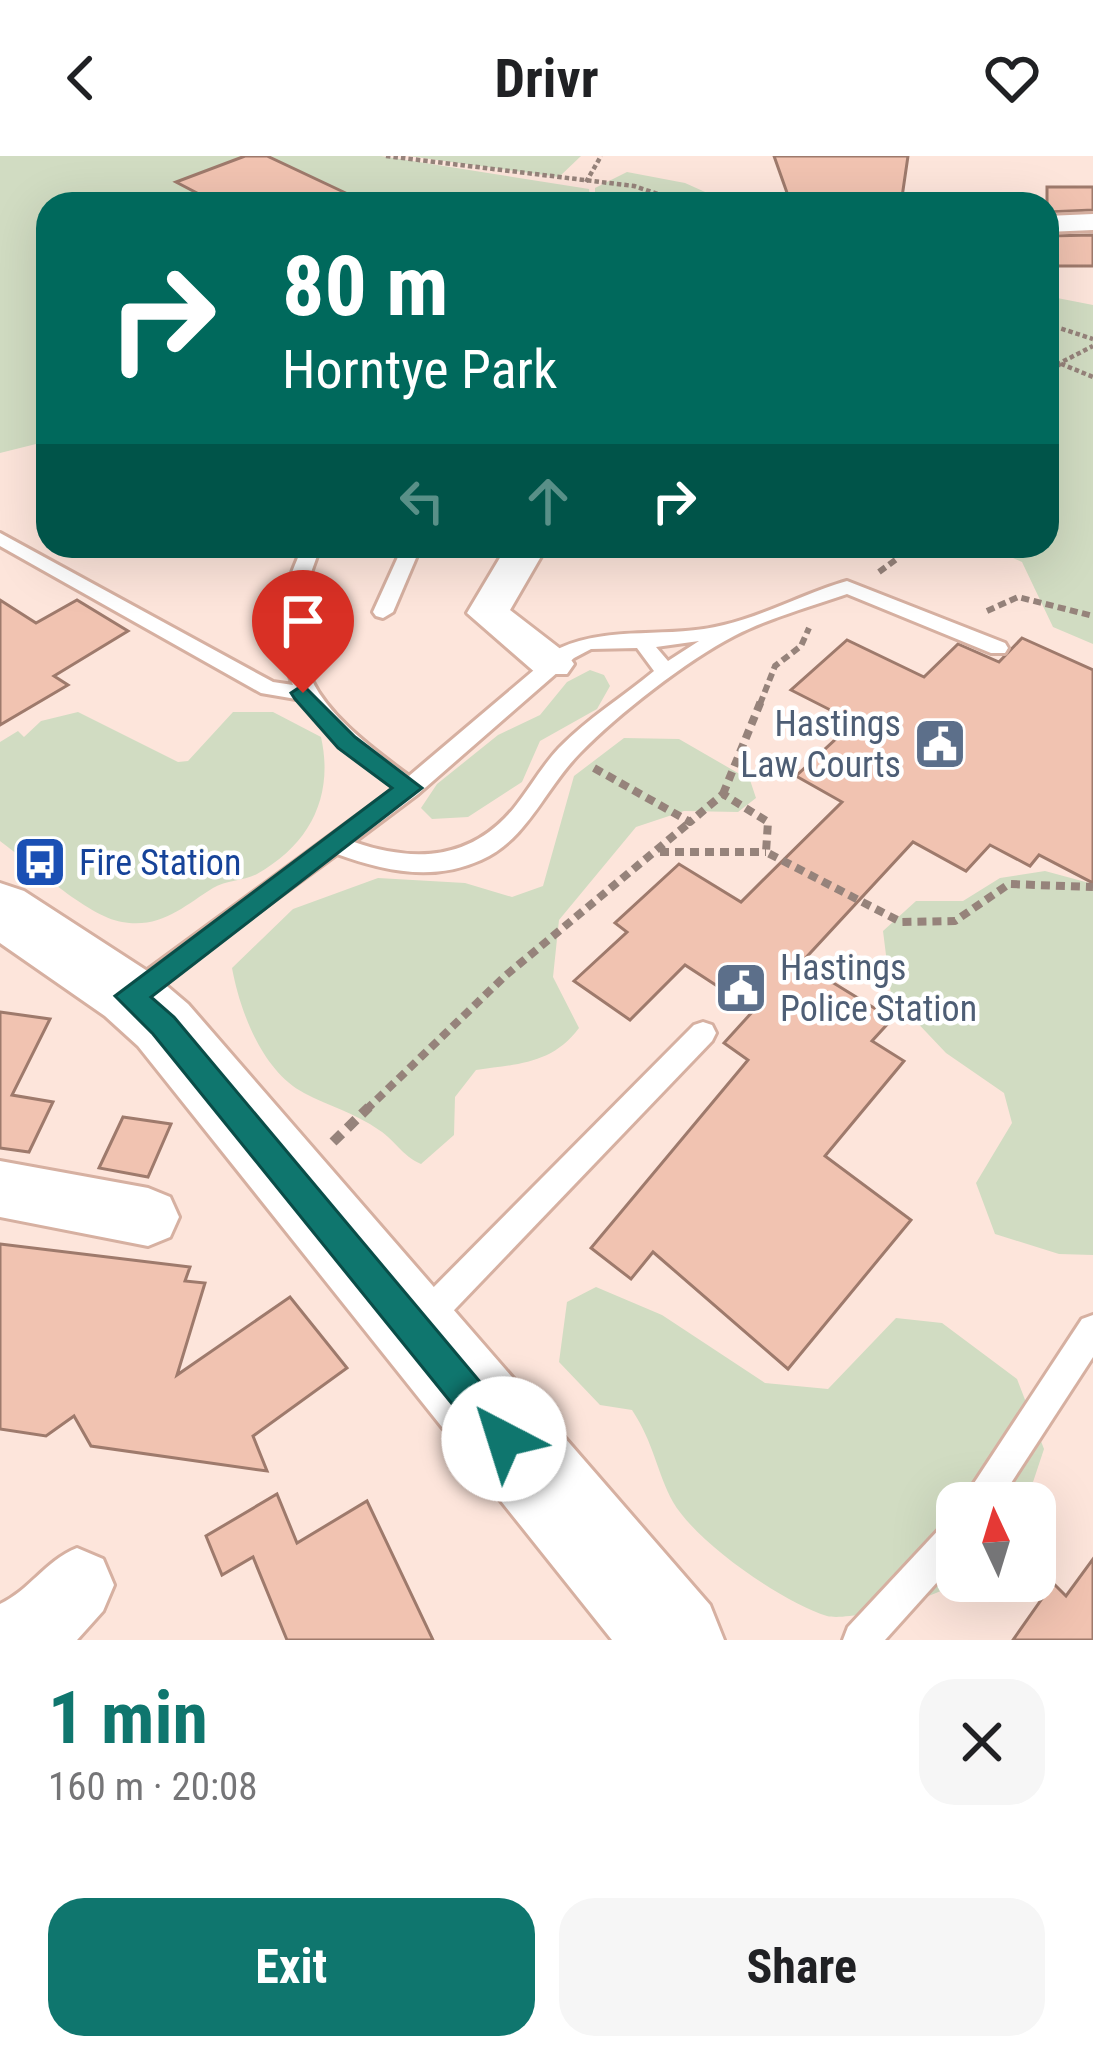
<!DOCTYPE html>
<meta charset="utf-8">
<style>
:root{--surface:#fff;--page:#f6f6f6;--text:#202124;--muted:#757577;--accent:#0f766e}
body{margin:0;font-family:"Roboto Condensed",sans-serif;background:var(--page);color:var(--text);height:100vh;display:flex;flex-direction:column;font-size:45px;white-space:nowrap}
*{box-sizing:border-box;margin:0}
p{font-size:39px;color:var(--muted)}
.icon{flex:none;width:66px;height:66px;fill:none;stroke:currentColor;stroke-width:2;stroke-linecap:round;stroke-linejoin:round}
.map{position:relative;height:1484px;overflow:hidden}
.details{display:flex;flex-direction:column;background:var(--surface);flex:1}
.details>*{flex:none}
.banner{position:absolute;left:36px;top:36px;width:1023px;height:366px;border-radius:36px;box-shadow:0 12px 48px #0002;background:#00695c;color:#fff;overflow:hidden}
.needle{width:78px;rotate:356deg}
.fabs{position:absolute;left:936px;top:1326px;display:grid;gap:24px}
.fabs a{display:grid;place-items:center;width:120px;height:120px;border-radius:24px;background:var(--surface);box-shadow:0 12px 48px #0002;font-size:60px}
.pin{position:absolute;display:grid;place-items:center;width:102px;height:102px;color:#fff;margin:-123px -51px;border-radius:50% 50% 50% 0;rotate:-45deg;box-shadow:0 0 12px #0007}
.pin .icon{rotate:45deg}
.me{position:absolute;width:132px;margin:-66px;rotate:320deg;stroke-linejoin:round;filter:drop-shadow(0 0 9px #0008)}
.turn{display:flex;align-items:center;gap:42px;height:252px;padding:0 48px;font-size:54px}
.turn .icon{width:156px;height:156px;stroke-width:2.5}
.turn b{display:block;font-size:84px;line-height:102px}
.lanes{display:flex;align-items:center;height:114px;padding:0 48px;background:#0003;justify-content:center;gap:60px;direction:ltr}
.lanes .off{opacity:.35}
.round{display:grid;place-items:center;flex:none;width:126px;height:126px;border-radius:36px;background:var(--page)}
.head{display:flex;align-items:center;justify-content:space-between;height:204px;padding:0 48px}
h1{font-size:72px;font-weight:700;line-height:90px;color:var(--accent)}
.button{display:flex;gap:24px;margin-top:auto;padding:24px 48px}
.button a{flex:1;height:138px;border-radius:36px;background:var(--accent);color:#fff;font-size:48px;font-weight:700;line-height:138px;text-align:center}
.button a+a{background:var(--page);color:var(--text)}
header{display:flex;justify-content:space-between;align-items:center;height:156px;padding:0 48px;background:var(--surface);font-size:54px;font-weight:700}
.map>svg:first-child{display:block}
.green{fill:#d1dcc2}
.building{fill:#f1c3b1;stroke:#9e7a6c;stroke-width:3}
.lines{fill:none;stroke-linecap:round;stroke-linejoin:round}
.service-casing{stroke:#d6b0a1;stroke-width:6}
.minor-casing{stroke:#d6b0a1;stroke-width:6}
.trunk-casing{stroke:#d6b0a1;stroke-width:6}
.path-far3{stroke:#96837b;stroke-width:4.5;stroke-dasharray:4.5 3;stroke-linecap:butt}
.path-far2{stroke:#96837b;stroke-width:6;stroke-dasharray:8 4.5;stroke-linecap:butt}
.path-far1{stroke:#96837b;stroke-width:8;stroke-dasharray:9 6;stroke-linecap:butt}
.path{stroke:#96837b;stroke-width:10;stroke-dasharray:12 8;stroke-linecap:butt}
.service{fill:#fff;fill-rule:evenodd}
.minor{fill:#fff;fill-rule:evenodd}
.trunk{fill:#fff;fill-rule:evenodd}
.route{fill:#0f766e;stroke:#0a4d48;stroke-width:3}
.labels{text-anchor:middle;stroke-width:9;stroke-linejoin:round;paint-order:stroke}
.service-label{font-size:36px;fill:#4e5e75;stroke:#fff;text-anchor:end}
.transit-label{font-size:36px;fill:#164399;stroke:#fff;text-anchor:start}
</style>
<header><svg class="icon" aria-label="back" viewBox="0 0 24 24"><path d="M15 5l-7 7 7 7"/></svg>Drivr<svg class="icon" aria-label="heart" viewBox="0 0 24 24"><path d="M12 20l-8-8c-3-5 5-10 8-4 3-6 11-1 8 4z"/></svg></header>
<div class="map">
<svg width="1093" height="1484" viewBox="0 0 1093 1484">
<rect width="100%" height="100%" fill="#fde5db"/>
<!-- green -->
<g class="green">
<polygon points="0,0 381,0 589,33 591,48 48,48 48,285 0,297"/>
<polygon points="408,0 581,0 559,21"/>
<polygon points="627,16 685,27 732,48 595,48 595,32"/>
<polygon points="1047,140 1093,149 1093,488 1053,471 1022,406 987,390 1047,390"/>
<polygon points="590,514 604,519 610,530 597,553 540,585 522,626 468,661 432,663 421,652 437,628 498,579 540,559 567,526"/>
<path d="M78 556 178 606 188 605 233 556H273L321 581C334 639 311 688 257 718 244 725 226 724 213 732 184 750 161 773 122 766 87 760 30 707 0 685V586L18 575 24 581 41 565Z"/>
<path d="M624 582 679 583 750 624 756 642 738 656 684 655 636 671 559 764 553 821 579 872C552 908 518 908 476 914L455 941 454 979 421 1008C401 999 396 985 379 974 355 957 329 950 304 937 262 915 240 855 232 812L293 753 378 722 465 727 512 741 543 730 574 620Z"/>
<polygon points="1045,715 1093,728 1093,1099 1059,1098 995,1078 976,1027 1012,967 1004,937 946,897 891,839 883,775 916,745 963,745 1000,722"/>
<path d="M596 1131 662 1159 765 1227 828 1233 896 1162 942 1167 1017 1223 1044 1293 1026 1347H957L958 1425C940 1441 850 1466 827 1460 783 1447 696 1386 673 1346 657 1317 654 1287 632 1254L600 1249 559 1206 567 1146Z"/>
</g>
<!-- building -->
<g class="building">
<polygon points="245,0 267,0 369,48 218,48 176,26"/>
<polygon points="774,0 908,0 901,48 879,38 849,48 791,48"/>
<polygon points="1047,31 1093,31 1093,54 1047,56"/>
<polygon points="1093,79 1093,110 1047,110 1047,80"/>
<polygon points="0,444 36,467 77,444 128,475 54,520 68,529 0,569"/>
<polygon points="1022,482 1093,514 1093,727 1039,699 1030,710 990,689 966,715 913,686 801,807 892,863 872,885 904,905 825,1000 911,1064 788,1213 653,1096 631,1123 591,1092 748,904 724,887 754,854 685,809 630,864 574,825 627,776 615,767 679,708 741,746 842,646 796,620 854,566 791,534 847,484 924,521 958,488 999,506"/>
<polygon points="0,856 50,863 12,939 53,946 29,996 0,992"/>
<polygon points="123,961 171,968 148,1021 99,1012"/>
<polygon points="0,1088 190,1111 185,1125 205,1127 177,1219 290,1141 347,1212 253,1280 267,1315 91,1290 74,1260 46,1280 0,1273"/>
<polygon points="277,1338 297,1387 367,1345 433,1484 287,1484 253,1401 222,1419 206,1380"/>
<polygon points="1093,1403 1093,1484 1013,1484 1053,1427 1066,1440"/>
</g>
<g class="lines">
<!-- service casing -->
<g class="service-casing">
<g id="service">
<path d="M0 377 273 526 293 529C271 474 280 442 303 390H321C272 508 315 551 409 620L560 492C610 469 671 483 724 469 766 459 805 437 847 425L1005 487 1008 492 1005 497H991L847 438C810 451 769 462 734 480 686 505 618 558 580 597 545 632 528 683 481 704 433 726 384 715 337 698L132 849 123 846 119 839 123 832 395 632 341 589 302 544 261 537 0 390ZM699 485 668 505 656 491ZM637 492 654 515C623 541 588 562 559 592 542 610 530 632 514 652 471 704 415 707 354 686L418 638 574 502 591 493Z"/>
<polygon points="403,390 421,390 393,456 383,462 376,460 373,456"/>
<polygon points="703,866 712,869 716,877 712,885 435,1174 424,1178 413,1174 409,1163 413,1152 694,869"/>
<polygon points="1093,1159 1093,1201 998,1347 961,1347 1082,1163"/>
<polygon points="957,1362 957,1404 885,1484 843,1484 848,1471 945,1367"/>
</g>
</g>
<!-- minor casing -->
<g class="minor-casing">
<g id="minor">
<polygon points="1093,58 1093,74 1047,76 1047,60"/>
<polygon points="507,390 547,390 510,454 567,498 574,508 567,518 537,518 467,457"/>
<polygon points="0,1005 148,1032 170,1041 179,1061 170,1081 148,1090 0,1061"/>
<path d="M77 1392 103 1403 114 1429 103 1455 77 1484H0V1448C30 1434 45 1405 77 1392Z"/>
</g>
</g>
<!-- trunk casing -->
<g class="trunk-casing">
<polygon id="trunk" points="0,727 24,735 155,820 188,848 710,1449 724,1484 612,1484 138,890 105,860 0,787"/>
</g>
<!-- path-far3 -->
<g class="path-far3">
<polyline points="386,0 634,30 688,48"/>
<polyline points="586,26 601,0"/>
<polyline points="1047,168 1093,183"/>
<polyline points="1047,202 1093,221"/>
<polyline points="1047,230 1060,207 1093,190"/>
</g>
<!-- path-far2 -->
<g class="path-far2">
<polyline points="879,416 898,402 903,390"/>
<polyline points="987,455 1018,441 1093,460"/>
<polyline points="760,548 775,510 801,490 809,472"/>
</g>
<!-- path-far1 -->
<g class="path-far1">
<polyline points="594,612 690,666 723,638 768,666 766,696 901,766 955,765 1009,728 1093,731"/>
<polyline points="723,638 761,545"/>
<polyline points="660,696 766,696"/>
<polyline points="366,954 505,820 690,666"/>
</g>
<!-- path -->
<polyline class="path" points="333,986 369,951"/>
<!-- service -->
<use href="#service" class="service"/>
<!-- minor -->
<use href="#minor" class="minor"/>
<!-- trunk -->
<use href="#trunk" class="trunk"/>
</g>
<!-- route -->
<polygon class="route" points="303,529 355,581 422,632 151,841 174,861 517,1270 523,1283 517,1296 504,1302 491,1296 153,878 115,840 392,632 338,592 295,543 291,537"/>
<!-- icons -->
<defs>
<g id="civic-square" transform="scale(2.7)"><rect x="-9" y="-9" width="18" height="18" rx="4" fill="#5c6f8a" stroke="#fff"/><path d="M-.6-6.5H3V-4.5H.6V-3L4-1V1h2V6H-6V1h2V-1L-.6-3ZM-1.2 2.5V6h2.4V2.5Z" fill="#fff"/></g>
<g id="bus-square" transform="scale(2.7)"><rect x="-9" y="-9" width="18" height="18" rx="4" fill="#1a4fb4" stroke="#fff"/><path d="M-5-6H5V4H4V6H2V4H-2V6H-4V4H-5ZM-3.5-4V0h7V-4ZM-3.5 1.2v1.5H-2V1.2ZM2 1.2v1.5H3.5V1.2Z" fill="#fff"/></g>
</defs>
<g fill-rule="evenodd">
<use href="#civic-square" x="940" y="588"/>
<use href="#bus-square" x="40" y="706"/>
<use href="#civic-square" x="741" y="832"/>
</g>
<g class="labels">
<!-- service labels -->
<g class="service-label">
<text x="901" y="580">Hastings<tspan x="901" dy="41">Law Courts</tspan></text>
<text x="780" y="824" text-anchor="start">Hastings<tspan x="780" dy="41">Police Station</tspan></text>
</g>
<!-- transit labels -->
<g class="transit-label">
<text x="79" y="719">Fire Station</text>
</g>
</g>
</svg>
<div class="fabs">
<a><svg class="needle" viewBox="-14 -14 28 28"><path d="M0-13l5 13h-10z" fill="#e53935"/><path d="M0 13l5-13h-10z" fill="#757577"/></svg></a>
</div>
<div class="pin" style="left:303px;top:537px;background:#d93025"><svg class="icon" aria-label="arrive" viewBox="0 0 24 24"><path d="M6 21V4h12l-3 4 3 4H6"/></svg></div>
<svg class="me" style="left:504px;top:1283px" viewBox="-20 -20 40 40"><circle r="19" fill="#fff"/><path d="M0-13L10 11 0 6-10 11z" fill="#0f766e"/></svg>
<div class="banner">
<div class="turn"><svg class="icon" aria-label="right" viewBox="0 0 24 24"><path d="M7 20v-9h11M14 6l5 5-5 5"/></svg><div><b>80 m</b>Horntye Park</div></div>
<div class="lanes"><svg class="icon off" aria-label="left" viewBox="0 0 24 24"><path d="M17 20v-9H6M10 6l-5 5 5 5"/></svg><svg class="icon off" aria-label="ahead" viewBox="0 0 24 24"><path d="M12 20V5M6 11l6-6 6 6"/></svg><svg class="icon" aria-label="right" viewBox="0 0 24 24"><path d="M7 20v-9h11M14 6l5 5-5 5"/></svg></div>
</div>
</div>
<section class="details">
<div class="head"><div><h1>1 min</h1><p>160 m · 20:08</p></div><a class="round"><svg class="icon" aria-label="close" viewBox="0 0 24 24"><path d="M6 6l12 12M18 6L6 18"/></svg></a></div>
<div class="button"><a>Exit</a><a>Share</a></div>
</section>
